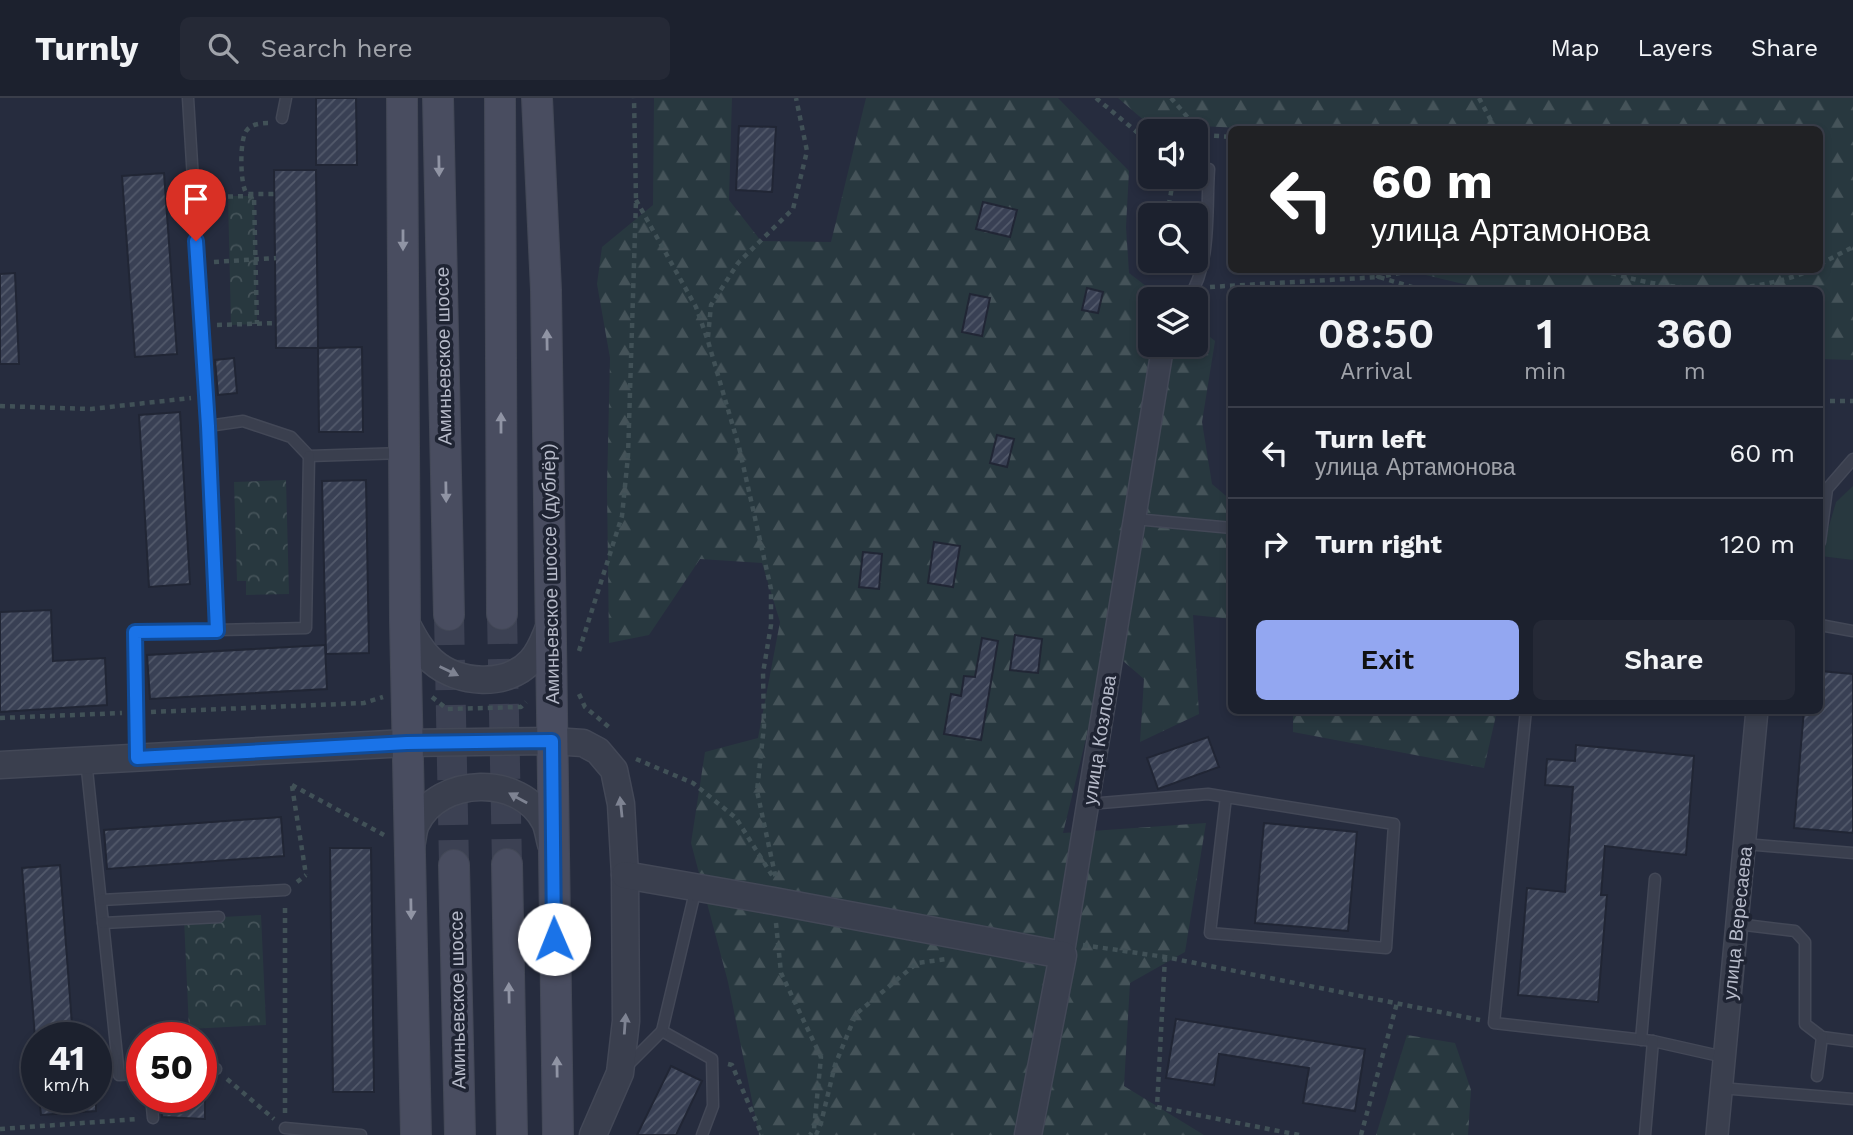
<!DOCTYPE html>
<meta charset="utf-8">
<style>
:root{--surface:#1c212e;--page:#252936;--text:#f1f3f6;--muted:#a0a3aa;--line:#3a3e4a;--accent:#93a7f1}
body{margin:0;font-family:"Work Sans",sans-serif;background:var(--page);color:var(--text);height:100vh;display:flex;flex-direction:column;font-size:26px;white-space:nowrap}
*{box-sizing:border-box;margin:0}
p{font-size:23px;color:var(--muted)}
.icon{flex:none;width:38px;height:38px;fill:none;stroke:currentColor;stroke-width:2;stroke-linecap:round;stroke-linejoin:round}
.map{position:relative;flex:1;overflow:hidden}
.details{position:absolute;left:1228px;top:189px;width:595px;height:427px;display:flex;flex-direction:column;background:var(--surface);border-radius:10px;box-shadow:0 4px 10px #0003,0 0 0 2px var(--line)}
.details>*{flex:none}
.banner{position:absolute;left:1228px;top:28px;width:595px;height:147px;border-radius:10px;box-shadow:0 4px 10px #0003,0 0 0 2px var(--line);background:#202124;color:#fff;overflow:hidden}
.tools{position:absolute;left:1138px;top:21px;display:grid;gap:14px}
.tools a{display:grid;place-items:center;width:70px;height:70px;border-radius:10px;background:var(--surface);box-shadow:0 4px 10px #0003,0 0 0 2px var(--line);font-size:35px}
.speed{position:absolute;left:21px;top:924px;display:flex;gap:14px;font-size:35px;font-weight:700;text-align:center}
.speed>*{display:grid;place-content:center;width:91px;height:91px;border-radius:50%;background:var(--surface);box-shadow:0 4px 10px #0003,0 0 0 2px var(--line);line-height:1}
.speed small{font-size:18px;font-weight:400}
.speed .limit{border:10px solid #d22;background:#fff;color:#111}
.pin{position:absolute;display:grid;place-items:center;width:60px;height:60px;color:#fff;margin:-72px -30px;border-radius:50% 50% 50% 0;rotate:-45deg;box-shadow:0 0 7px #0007}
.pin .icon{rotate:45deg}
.me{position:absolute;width:77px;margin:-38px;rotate:359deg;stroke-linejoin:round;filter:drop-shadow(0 0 5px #0008)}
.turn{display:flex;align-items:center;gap:24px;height:147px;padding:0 28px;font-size:32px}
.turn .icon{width:91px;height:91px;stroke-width:2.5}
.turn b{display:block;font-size:49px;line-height:60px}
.eta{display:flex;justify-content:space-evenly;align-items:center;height:119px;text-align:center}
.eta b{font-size:42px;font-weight:600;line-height:49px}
.primary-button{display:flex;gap:14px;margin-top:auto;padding:14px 28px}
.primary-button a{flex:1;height:80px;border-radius:10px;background:var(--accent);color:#111;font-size:28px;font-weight:600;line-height:80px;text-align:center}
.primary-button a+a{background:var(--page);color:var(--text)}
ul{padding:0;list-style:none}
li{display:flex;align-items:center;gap:21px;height:91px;padding:0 28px;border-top:2px solid var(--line)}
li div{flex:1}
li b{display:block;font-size:26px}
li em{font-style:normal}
header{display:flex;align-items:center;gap:42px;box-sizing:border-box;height:98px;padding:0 35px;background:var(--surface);border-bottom:2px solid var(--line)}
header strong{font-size:33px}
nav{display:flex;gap:38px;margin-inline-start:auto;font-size:24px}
.search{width:490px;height:63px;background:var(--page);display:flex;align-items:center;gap:18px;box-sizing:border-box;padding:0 24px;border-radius:10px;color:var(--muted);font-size:26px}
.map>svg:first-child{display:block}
.grass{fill:#28383f}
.forest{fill:url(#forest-firs)}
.park{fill:url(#park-crowns)}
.building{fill:url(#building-hatch);stroke:#212635;stroke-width:2}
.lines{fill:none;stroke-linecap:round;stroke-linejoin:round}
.secondary-tunnel{stroke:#3c4153;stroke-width:30;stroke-dasharray:30 15;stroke-linecap:butt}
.service-casing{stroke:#434857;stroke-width:13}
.minor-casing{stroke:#434857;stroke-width:24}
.tertiary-casing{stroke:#434857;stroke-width:29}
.secondary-casing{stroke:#434857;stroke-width:32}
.path{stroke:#415157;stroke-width:4.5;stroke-dasharray:5 5;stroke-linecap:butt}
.service{stroke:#3a3f4e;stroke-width:10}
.minor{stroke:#3a3f4e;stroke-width:21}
.tertiary{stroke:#3a3f4e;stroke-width:26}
.secondary{stroke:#494d60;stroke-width:30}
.oneway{fill:#9094a4}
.oneway2{fill:#7e8392}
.route-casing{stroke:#114b97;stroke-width:18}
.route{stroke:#1a73e8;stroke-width:12}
.labels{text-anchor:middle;stroke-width:7;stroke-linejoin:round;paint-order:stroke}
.street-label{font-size:19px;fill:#b6bac9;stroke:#1f2433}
</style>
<header>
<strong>Turnly</strong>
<div class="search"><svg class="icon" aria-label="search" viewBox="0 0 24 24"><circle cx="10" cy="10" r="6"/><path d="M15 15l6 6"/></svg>Search here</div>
<nav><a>Map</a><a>Layers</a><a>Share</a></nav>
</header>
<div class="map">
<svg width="1853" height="1037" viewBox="0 0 1853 1037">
<defs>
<pattern id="forest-firs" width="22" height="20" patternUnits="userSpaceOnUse" patternTransform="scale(1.75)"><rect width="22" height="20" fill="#28383f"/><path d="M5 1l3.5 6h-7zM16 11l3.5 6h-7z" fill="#455359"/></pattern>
<pattern id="park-crowns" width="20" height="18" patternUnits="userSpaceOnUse" patternTransform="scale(1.75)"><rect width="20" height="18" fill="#28383f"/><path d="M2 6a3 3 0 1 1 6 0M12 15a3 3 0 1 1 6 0" fill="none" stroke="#455359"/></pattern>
<pattern id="building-hatch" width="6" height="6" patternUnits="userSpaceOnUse" patternTransform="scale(1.75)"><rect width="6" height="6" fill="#394054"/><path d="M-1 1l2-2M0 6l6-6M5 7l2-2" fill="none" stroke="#535a6b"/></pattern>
</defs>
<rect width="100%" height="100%" fill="#262c3e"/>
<!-- grass -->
<polygon class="grass" points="1853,388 1853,462 1820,458 1836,404"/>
<!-- forest -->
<g class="forest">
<polygon points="654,0 732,0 729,102 761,143 831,144 866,0 1058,0 1129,73 1126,129 1129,175 1163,201 1150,201 1150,247 1195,247 1195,227 1215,243 1202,324 1212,386 1232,403 1232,521 1193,517 1199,616 1140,644 1144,581 1108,550 1063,735 1206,725 1185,854 1130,885 1124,988 1204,1037 759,1037 728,884 691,745 705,654 758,640 780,524 762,465 700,461 649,537 609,545 607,390 610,260 597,186 602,149 653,107"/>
<polygon points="1118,0 1853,0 1853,262 1820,261 1820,192 1488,192 1405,172 1820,172 1820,32 1256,31 1147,25"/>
<polygon points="1293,613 1293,612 1497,613 1484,670 1293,634"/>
<polygon points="1407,937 1455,945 1471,992 1468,1037 1376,1037"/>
</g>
<!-- park -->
<g class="park">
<polygon points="228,98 254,98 257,226 231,227"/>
<polygon points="286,382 289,496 246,497 246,483 237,483 234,384"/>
<polygon points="261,817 266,927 189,931 184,821"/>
</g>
<!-- building -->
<g class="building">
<polygon points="316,0 356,0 357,67 316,67"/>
<polygon points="739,28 776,29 772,94 736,92"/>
<polygon points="274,72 316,72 318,250 276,250"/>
<polygon points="164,75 177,256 135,259 122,78"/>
<polygon points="983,104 1017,112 1010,139 976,131"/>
<polygon points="15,175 19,266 0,266 0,176"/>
<polygon points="1087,190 1103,194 1098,215 1082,212"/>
<polygon points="970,196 990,200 982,238 962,234"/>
<polygon points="362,249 363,334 319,334 318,250"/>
<polygon points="234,260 237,295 218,297 215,262"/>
<polygon points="180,314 190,486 149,489 139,317"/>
<polygon points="997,337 1014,341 1007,369 990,365"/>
<polygon points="366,382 369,555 326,556 322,383"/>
<polygon points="934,444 960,448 953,489 928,485"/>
<polygon points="863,454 882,456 879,491 859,489"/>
<polygon points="51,512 53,563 105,560 107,607 0,614 0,514"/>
<polygon points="1015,537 1042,541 1038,575 1010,572"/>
<polygon points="982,540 998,543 981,642 944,636 951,596 961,598 964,578 975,579"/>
<polygon points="325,547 327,591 150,601 147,557"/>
<polygon points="1820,573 1853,576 1853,735 1794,730 1804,612 1820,612"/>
<polygon points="1208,639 1219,669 1158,691 1147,660"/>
<polygon points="1576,647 1694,658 1686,757 1605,748 1601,797 1607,797 1598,904 1518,897 1527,790 1565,794 1573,689 1545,687 1547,661 1575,663"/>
<polygon points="281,719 284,758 107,771 104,732"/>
<polygon points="1264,725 1357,734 1348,833 1255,825"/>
<polygon points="330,750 371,750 374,994 333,994"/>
<polygon points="60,767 73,940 35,940 22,770"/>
<polygon points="1176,921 1365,951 1355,1013 1303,1005 1309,970 1219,956 1214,987 1166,980"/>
<polygon points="671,968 702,983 676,1037 637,1037"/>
<polygon points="39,999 96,999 96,1013 41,1017"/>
<polygon points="163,999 205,999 205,1021 162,1019"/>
</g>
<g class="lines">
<!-- secondary-tunnel -->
<g class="secondary-tunnel">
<polyline points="502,516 507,766"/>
<polyline points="449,517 454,767"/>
</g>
<!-- service casing -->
<g class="service-casing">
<g id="service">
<polyline points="282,20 286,0"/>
<path d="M1188 201C1212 166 1206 112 1209 71"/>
<polyline points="208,328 243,323 291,339 309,358 404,355"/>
<polyline points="1135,421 1232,430"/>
<polyline points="1820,444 1827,391 1853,361"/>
<polyline points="1820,527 1853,533"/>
<polyline points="217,532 306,530 309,358"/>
<polyline points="1526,612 1494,925 1653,943 1724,959"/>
<polyline points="137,660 135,535 217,532 208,328 188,0"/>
<polyline points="86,662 119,977 142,976"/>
<polyline points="1089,706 1208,696 1394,726 1386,850 1210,835 1226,699"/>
<polyline points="1745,746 1853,755"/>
<polyline points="101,802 285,792"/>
<polyline points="103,825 219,819"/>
<polyline points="1737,826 1795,833 1805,844 1805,926 1822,939 1853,943"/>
<polyline points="662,933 712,961 713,1008 702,1037"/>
<polyline points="1641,942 1655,781"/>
<polyline points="627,968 662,933 696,790"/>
<polyline points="201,972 216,971"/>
<polyline points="1817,978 1822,939"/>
<polyline points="1721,990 1853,1001"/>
<polyline points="151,999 153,1020"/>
<polyline points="285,1030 361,1037"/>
<polyline points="1645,1037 1653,943"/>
</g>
</g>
<!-- minor casing -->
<g class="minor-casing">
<g id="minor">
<polyline points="1063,857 1163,247"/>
<polyline points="1717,1037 1757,612"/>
</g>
</g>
<!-- tertiary casing -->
<g class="tertiary-casing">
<g id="tertiary">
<path d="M405 523C413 538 420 552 432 563 458 586 506 590 531 563 541 553 545 538 551 525"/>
<polyline points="0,667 407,645 553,643 583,645 598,653 614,672 621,706 625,777 626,923 620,975 593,1037"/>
<path d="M411 748C413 741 413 732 416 726 439 678 521 676 545 724 548 730 549 739 551 746"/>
<polyline points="625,777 774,803 1063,857 1028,1037"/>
</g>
</g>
<!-- secondary casing -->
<g class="secondary-casing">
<g id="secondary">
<polyline points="402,0 405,523 416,1037"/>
<polyline points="438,0 449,517"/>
<polyline points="500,0 502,516"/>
<polyline points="537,0 546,192 558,1037"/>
<polyline points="507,766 512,1037"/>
<polyline points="454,767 460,1037"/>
</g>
</g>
<!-- path -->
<g class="path">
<polyline points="1096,0 1150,45"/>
<polyline points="1171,0 1203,37 1232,39"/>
<polyline points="1479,0 1496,32"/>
<path d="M268 25C261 25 252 26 247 32 239 40 240 89 247 96H275"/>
<polyline points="208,99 254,98 257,226"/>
<polyline points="636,102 696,209 708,243 739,349 771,491 771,527 763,575 764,628 757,693 776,781"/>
<polyline points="1167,117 1173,83 1172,79"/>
<polyline points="214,164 276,160"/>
<polyline points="1820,166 1853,149"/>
<polyline points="1368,172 1379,179 1415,172"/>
<polyline points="1528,172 1528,192"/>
<path d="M1602 172C1668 194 1745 200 1811 172"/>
<polyline points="1210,189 1379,179 1422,192"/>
<polyline points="217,227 276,225"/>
<polyline points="708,239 711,207 738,165 793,111 807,53 796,0"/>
<polyline points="1820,303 1853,303"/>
<polyline points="0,308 91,311 191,300"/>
<polyline points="579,553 622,418 628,358 636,102 634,0"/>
<polyline points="579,596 585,609 610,630"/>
<polyline points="432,599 447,611 521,609 526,604"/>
<polyline points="151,614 364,605 383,599"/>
<polyline points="0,620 122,615"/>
<polyline points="636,661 693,685 736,720 773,779"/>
<polyline points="292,687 384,737"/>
<polyline points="292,688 306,777"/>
<polyline points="297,784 306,777"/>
<polyline points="776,825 781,875 821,959 814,1031 810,1037"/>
<polyline points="1083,847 1165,859 1480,922"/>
<polyline points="1165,859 1157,1009 1299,1037"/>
<polyline points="728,966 732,967 762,1037"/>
<polyline points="227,981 274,1021"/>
<polyline points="285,1015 285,807"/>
<polyline points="0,1031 138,1021"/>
<polyline points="816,1037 821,1025 835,967 856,916 917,865 947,861"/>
<polyline points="1361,1037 1397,905"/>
</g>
<!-- service -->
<use href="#service" class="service"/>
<!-- minor -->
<use href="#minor" class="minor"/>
<!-- tertiary -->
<use href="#tertiary" class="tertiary"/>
<!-- secondary -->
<use href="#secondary" class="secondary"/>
</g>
<!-- one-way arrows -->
<defs><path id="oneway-solid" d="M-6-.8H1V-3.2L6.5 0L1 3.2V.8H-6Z" transform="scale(1.75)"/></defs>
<g class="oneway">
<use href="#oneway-solid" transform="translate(439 68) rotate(89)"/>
<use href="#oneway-solid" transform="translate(403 142) rotate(90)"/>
<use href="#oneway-solid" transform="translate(547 242) rotate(-91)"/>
<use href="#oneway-solid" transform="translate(501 325) rotate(-90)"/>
<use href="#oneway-solid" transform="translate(446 394) rotate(89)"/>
<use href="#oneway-solid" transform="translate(411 811) rotate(89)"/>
<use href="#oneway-solid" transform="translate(509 895) rotate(-91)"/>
<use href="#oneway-solid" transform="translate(557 969) rotate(-91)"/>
</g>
<g class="oneway2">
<use href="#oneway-solid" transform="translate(449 573) rotate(26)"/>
<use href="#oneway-solid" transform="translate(518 700) rotate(-151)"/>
<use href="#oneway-solid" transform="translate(621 709) rotate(-96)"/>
<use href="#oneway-solid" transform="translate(625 926) rotate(-86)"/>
</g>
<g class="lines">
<!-- route casing -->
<g class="route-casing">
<polyline id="route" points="196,143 208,328 217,533 135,534 137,660 407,645 552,643 554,841"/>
</g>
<!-- route -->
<use href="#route" class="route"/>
</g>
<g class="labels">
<!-- street labels -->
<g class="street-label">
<text transform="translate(443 258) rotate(-91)" y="7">Аминьевское шоссе</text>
<text transform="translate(550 476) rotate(-91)" y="7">Аминьевское шоссе (дублёр)</text>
<text transform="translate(1099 642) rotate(-81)" y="7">улица Козлова</text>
<text transform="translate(1737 825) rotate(-84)" y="7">улица Вересаева</text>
<text transform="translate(457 902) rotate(-91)" y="7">Аминьевское шоссе</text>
</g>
</g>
</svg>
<div class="tools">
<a><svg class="icon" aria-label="sound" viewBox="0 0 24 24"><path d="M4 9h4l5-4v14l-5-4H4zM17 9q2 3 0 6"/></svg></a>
<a><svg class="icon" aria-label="search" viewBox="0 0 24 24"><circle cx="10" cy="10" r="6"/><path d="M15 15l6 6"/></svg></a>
<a><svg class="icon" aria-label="layers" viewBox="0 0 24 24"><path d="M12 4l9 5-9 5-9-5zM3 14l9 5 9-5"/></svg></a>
</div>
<div class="speed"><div>41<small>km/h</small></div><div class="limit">50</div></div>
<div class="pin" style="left:196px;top:143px;background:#d93025"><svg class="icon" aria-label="arrive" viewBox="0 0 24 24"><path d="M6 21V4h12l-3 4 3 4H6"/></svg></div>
<svg class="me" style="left:554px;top:841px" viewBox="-20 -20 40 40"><circle r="19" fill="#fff"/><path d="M0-13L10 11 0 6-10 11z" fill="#1a73e8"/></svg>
<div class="banner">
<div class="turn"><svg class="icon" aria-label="left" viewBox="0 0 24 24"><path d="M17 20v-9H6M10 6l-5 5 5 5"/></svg><div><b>60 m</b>улица Артамонова</div></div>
</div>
<section class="details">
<div class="eta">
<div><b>08:50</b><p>Arrival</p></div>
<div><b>1</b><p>min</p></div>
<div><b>360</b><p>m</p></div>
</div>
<ul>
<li><svg class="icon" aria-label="left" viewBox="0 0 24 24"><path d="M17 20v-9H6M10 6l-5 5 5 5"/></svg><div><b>Turn left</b><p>улица Артамонова</p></div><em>60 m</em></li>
<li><svg class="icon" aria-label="right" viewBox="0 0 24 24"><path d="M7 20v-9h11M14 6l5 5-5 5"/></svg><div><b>Turn right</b></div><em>120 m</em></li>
</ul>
<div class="primary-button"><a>Exit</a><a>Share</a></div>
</section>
</div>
